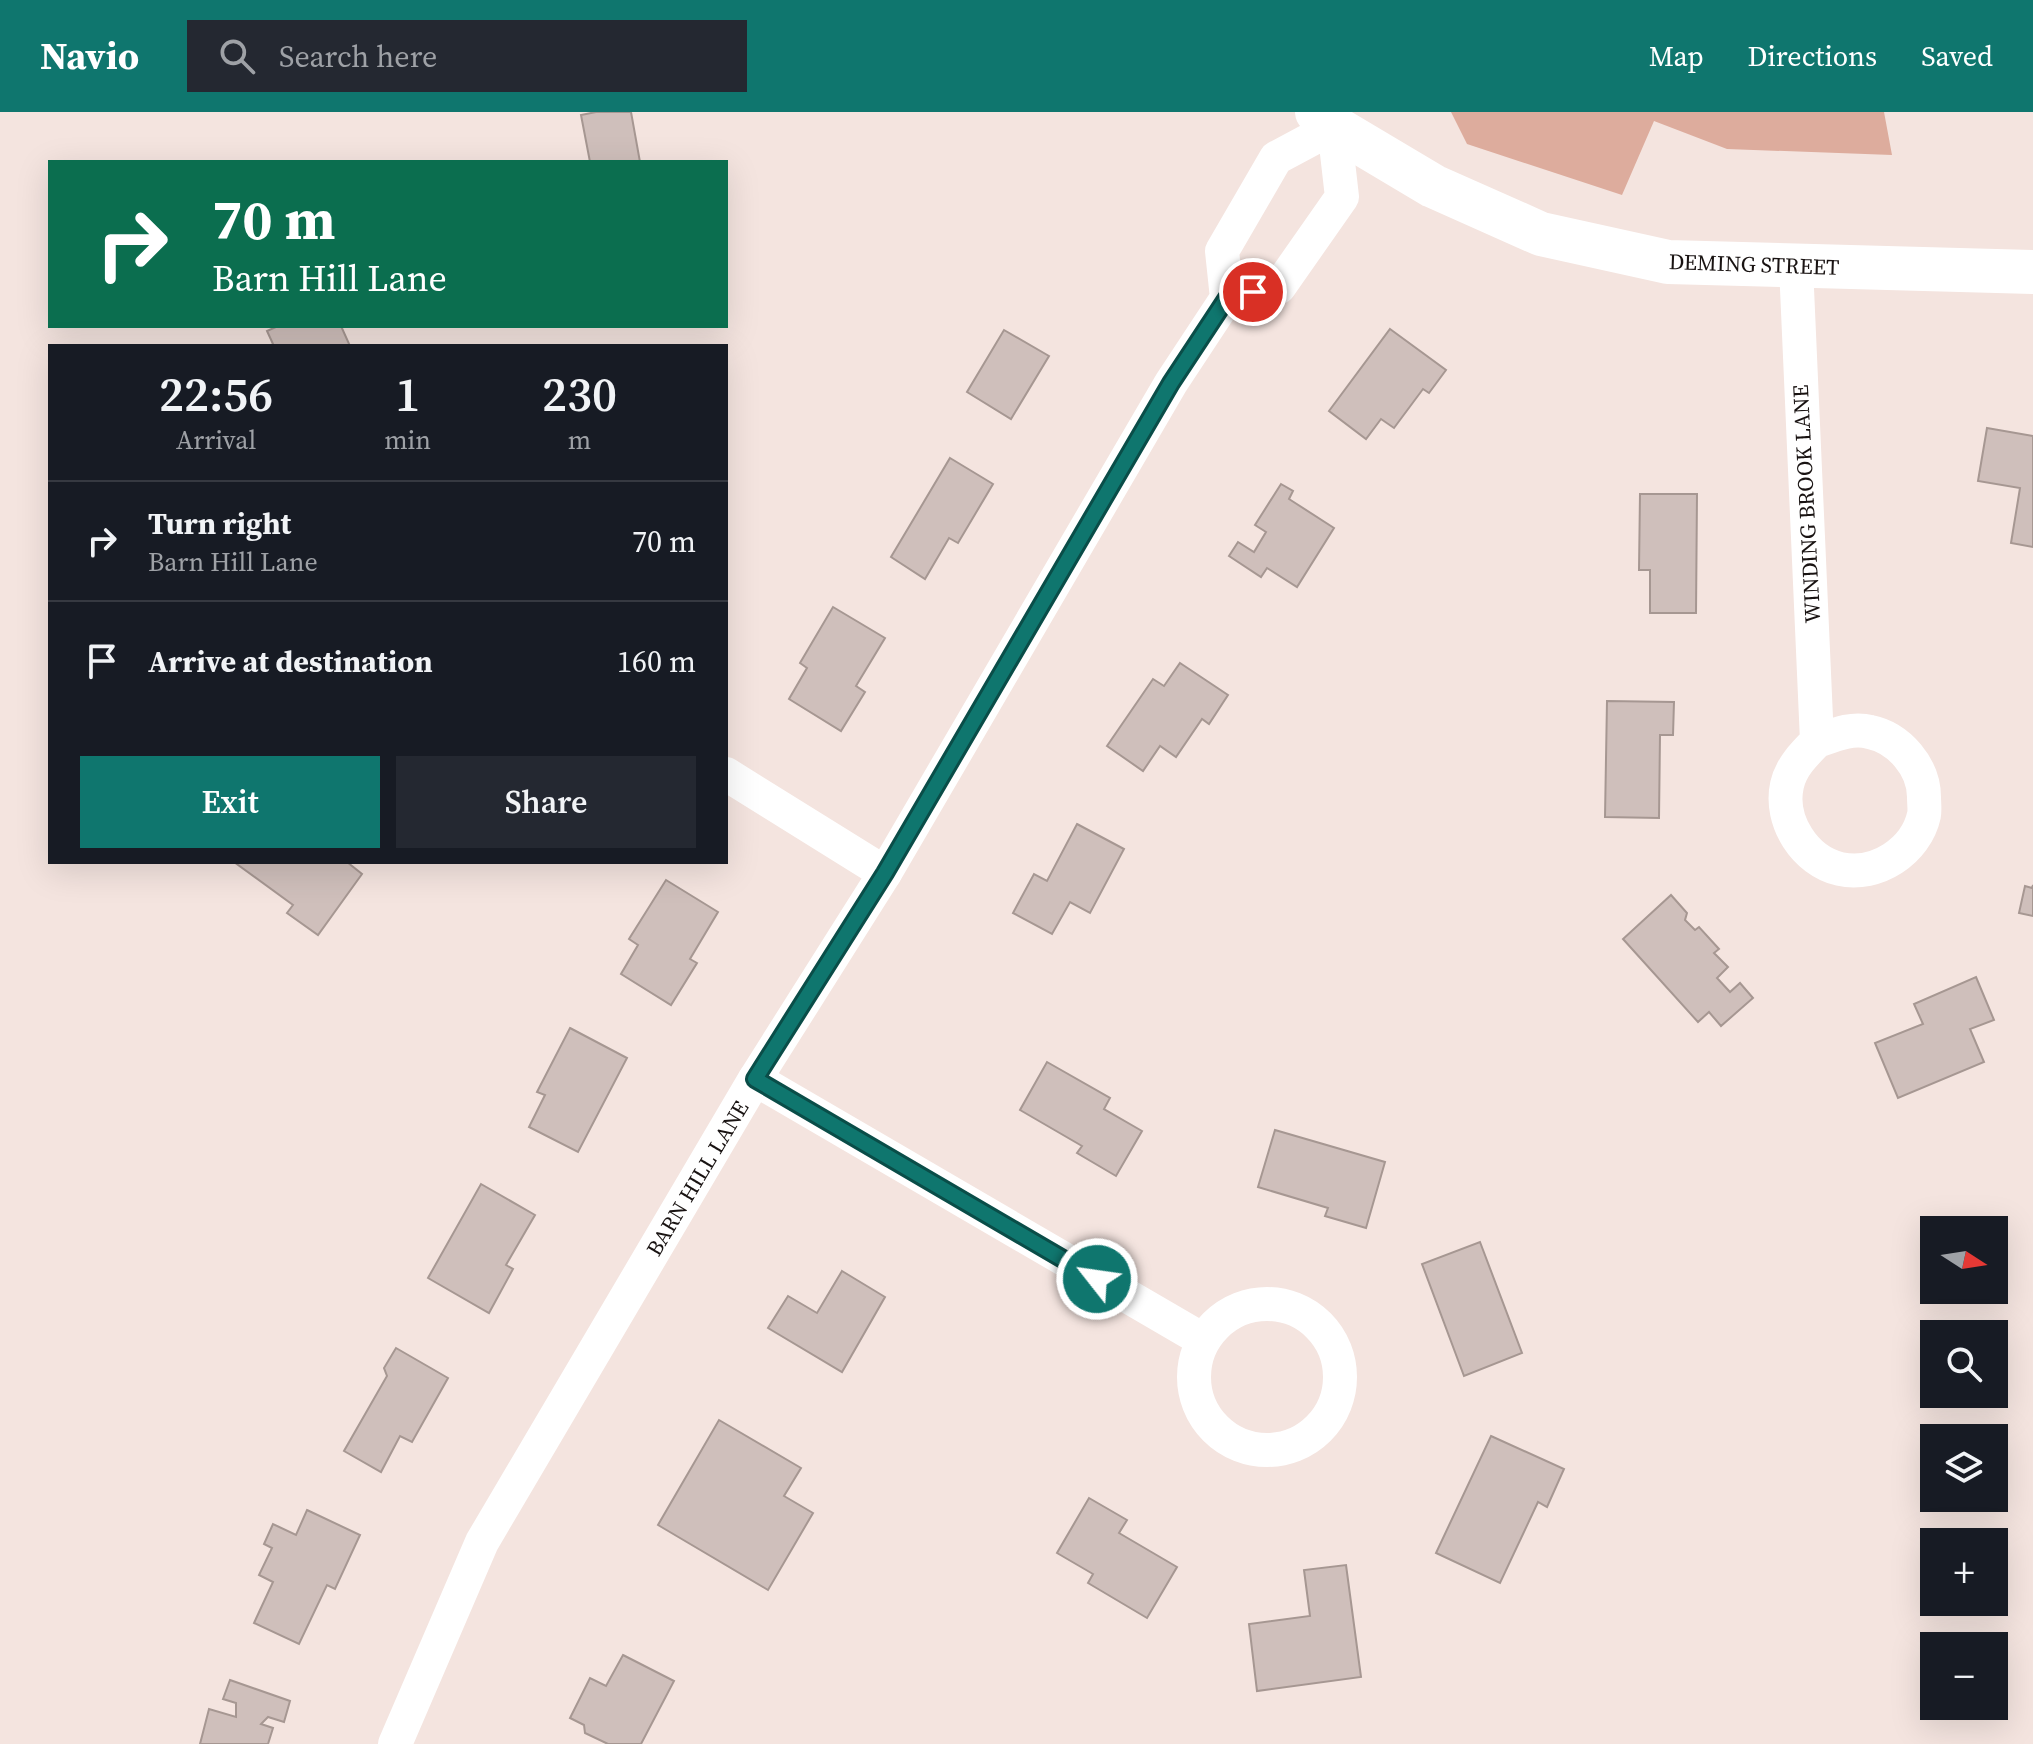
<!DOCTYPE html>
<meta charset="utf-8">
<style>
:root{--surface:#171b24;--page:#242831;--text:#f1f3f6;--muted:#9ea1a6;--line:#363941;--accent:#0f766e}
body{margin:0;font-family:"Source Serif 4",serif;background:var(--page);color:var(--text);height:100vh;display:flex;flex-direction:column;font-size:30px;white-space:nowrap}
*{box-sizing:border-box;margin:0}
p{font-size:26px;color:var(--muted)}
.icon{flex:none;width:44px;height:44px;fill:none;stroke:currentColor;stroke-width:2;stroke-linecap:round;stroke-linejoin:round}
.map{position:relative;flex:1;overflow:hidden}
.side{position:absolute;left:48px;top:232px;width:680px;height:520px;display:flex;flex-direction:column;background:var(--surface);border-radius:0px;box-shadow:0 8px 32px #0002}
.side>*{flex:none}
.top-card{position:absolute;left:48px;top:48px;width:680px;height:168px;border-radius:0px;box-shadow:0 8px 32px #0002;background:#0b6e4f;color:#fff;overflow:hidden}
.needle{width:52px;rotate:102deg}
.fabs{position:absolute;left:1920px;top:1104px;display:grid;gap:16px}
.fabs a{display:grid;place-items:center;width:88px;height:88px;border-radius:0px;background:var(--surface);box-shadow:0 8px 32px #0002;font-size:40px}
.pin{position:absolute;display:grid;place-items:center;width:68px;height:68px;color:#fff;margin:-34px;border:4px solid #fff;border-radius:50%;box-shadow:0 2px 8px #0007}
.me{position:absolute;width:88px;margin:-44px;rotate:300deg;stroke-linejoin:round;filter:drop-shadow(0 0 6px #0008)}
.turn{display:flex;align-items:center;gap:28px;height:168px;padding:0 32px;font-size:36px}
.turn .icon{width:104px;height:104px;stroke-width:2.5}
.turn b{display:block;font-size:56px;line-height:68px}
.eta{display:flex;justify-content:space-evenly;align-items:center;height:136px;text-align:center}
.eta b{font-size:48px;font-weight:600;line-height:56px}
.action{display:flex;gap:16px;margin-top:auto;padding:16px 32px}
.action a{flex:1;height:92px;border-radius:0px;background:var(--accent);color:#fff;font-size:32px;font-weight:600;line-height:92px;text-align:center}
.action a+a{background:var(--page);color:var(--text)}
ul{padding:0;list-style:none}
li{display:flex;align-items:center;gap:24px;height:120px;padding:0 32px;border-top:2px solid var(--line)}
li div{flex:1}
li b{display:block;font-size:30px}
li em{font-style:normal}
header{display:flex;align-items:center;gap:48px;box-sizing:border-box;height:112px;padding:0 40px;background:var(--accent);color:#fff}
header strong{font-size:38px}
nav{display:flex;gap:44px;margin-inline-start:auto;font-size:28px}
.search{width:560px;height:72px;background:var(--page);display:flex;align-items:center;gap:20px;box-sizing:border-box;padding:0 28px;border-radius:0px;color:var(--muted);font-size:30px}
.map>svg:first-child{display:block}
.forest{fill:#ddac9d}
.building{fill:#cfbfbb;stroke:#a69792;stroke-width:2}
.lines{fill:none;stroke-linecap:round;stroke-linejoin:round}
.minor{stroke:#fff;stroke-width:34}
.tertiary{stroke:#fff;stroke-width:44}
.route-casing{stroke:#0a4d48;stroke-width:20}
.route{stroke:#0f766e;stroke-width:14}
.labels{text-anchor:middle;stroke-width:7;stroke-linejoin:round;paint-order:stroke}
.street-label{font-size:22px;fill:#191312;stroke:#fff}
</style>
<header>
<strong>Navio</strong>
<div class="search"><svg class="icon" aria-label="search" viewBox="0 0 24 24"><circle cx="10" cy="10" r="6"/><path d="M15 15l6 6"/></svg>Search here</div>
<nav><a>Map</a><a>Directions</a><a>Saved</a></nav>
</header>
<div class="map">
<svg width="2033" height="1632" viewBox="0 0 2033 1632">
<rect width="100%" height="100%" fill="#f4e4df"/>
<!-- forest -->
<polygon class="forest" points="1451,0 1884,0 1892,43 1727,37 1654,9 1622,83 1467,32"/>
<!-- building -->
<g class="building">
<polygon points="596,0 631,0 640,50 590,50 581,3"/>
<polygon points="278,214 341,214 350,234 270,234 273,232 267,219"/>
<polygon points="1390,217 1446,258 1429,281 1423,277 1394,316 1381,307 1366,327 1329,299"/>
<polygon points="1004,218 1049,244 1011,307 967,280"/>
<polygon points="1987,316 2033,324 2033,435 2011,431 2020,376 1978,369"/>
<polygon points="950,346 993,372 958,431 949,426 925,467 891,445"/>
<polygon points="1281,372 1293,379 1289,387 1334,416 1297,475 1267,456 1261,465 1229,444 1238,430 1254,440 1266,420 1255,413"/>
<polygon points="1640,382 1697,382 1696,501 1650,501 1650,458 1639,458"/>
<polygon points="833,495 885,526 856,574 865,580 841,619 789,587 807,556 800,551"/>
<polygon points="1180,551 1228,583 1209,612 1202,607 1176,645 1160,634 1143,659 1107,634 1153,567 1164,574"/>
<polygon points="1607,589 1674,590 1673,623 1660,623 1659,706 1605,705"/>
<polygon points="1077,712 1124,737 1090,801 1070,790 1052,822 1013,801 1034,762 1047,769"/>
<polygon points="234,750 347,750 362,762 318,823 287,801 293,793"/>
<polygon points="666,768 718,800 690,847 697,851 671,893 621,862 638,833 629,827"/>
<polygon points="2033,773 2033,804 2019,801 2025,774 2032,776"/>
<polygon points="1671,783 1687,801 1685,808 1695,818 1699,815 1719,837 1714,841 1728,855 1717,866 1730,880 1740,871 1753,886 1721,914 1709,900 1698,910 1623,827"/>
<polygon points="1976,865 1994,908 1970,917 1984,950 1898,986 1875,931 1923,912 1914,892"/>
<polygon points="570,916 627,946 578,1040 529,1015 545,983 537,980"/>
<polygon points="1047,950 1110,986 1104,997 1142,1019 1116,1064 1077,1041 1082,1034 1020,998"/>
<polygon points="1275,1018 1385,1050 1366,1116 1325,1104 1328,1096 1258,1075"/>
<polygon points="481,1072 535,1103 506,1153 513,1157 489,1201 428,1166"/>
<polygon points="1480,1130 1522,1241 1464,1264 1422,1152"/>
<polygon points="842,1159 885,1185 842,1260 768,1216 788,1184 817,1201"/>
<polygon points="396,1236 448,1266 412,1330 400,1324 381,1360 344,1339 387,1264 384,1256"/>
<polygon points="719,1308 801,1356 784,1384 813,1401 768,1478 658,1413"/>
<polygon points="1491,1324 1564,1357 1547,1395 1538,1390 1500,1471 1436,1441"/>
<polygon points="1089,1386 1127,1408 1119,1421 1177,1455 1147,1506 1088,1471 1093,1462 1057,1441"/>
<polygon points="307,1398 360,1423 335,1477 327,1473 299,1532 254,1511 273,1470 259,1463 272,1436 264,1432 273,1412 296,1423"/>
<polygon points="1346,1453 1361,1565 1257,1579 1249,1512 1310,1504 1304,1458"/>
<polygon points="623,1543 674,1569 641,1632 608,1632 585,1621 584,1613 570,1606 590,1566 606,1574"/>
<polygon points="230,1568 290,1589 284,1610 268,1605 261,1612 273,1616 268,1632 200,1632 209,1597 236,1605 236,1591 223,1587"/>
</g>
<g class="lines">
<!-- minor -->
<g class="minor">
<path d="M1796 154 1817 629C1804 642 1791 655 1787 673 1779 709 1805 749 1840 757 1877 765 1916 739 1924 703 1925 698 1924 691 1924 685 1924 655 1899 626 1870 620 1852 615 1834 623 1817 629"/>
<polyline points="726,662 885,761"/>
<polyline points="755,967 1203,1228"/>
<circle cx="1267" cy="1265" r="73"/>
<polyline points="395,1632 482,1430 755,967 885,761 1171,271 1227,186 1222,139 1276,46 1334,15 1342,85 1279,175 1227,186"/>
</g>
<!-- tertiary -->
<polyline class="tertiary" points="1317,0 1334,15 1433,74 1541,122 1668,150 2033,160"/>
</g>
<g class="lines">
<!-- route casing -->
<g class="route-casing">
<polyline id="route" points="1097,1167 755,967 885,761 1171,271 1227,186 1253,180"/>
</g>
<!-- route -->
<use href="#route" class="route"/>
</g>
<g class="labels">
<!-- street labels -->
<g class="street-label">
<text transform="translate(1754 152) rotate(2)" y="8">DEMING STREET</text>
<text transform="translate(1806 392) rotate(-93)" y="8">WINDING BROOK LANE</text>
<text transform="translate(697 1066) rotate(-59)" y="8">BARN HILL LANE</text>
</g>
</g>
</svg>
<div class="fabs">
<a><svg class="needle" viewBox="-14 -14 28 28"><path d="M0-13l5 13h-10z" fill="#e53935"/><path d="M0 13l5-13h-10z" fill="#9ea1a6"/></svg></a>
<a><svg class="icon" aria-label="search" viewBox="0 0 24 24"><circle cx="10" cy="10" r="6"/><path d="M15 15l6 6"/></svg></a>
<a><svg class="icon" aria-label="layers" viewBox="0 0 24 24"><path d="M12 4l9 5-9 5-9-5zM3 14l9 5 9-5"/></svg></a>
<a>+</a>
<a>−</a>
</div>
<div class="pin" style="left:1253px;top:180px;background:#d93025"><svg class="icon" aria-label="arrive" viewBox="0 0 24 24"><path d="M6 21V4h12l-3 4 3 4H6"/></svg></div>
<svg class="me" style="left:1097px;top:1167px" viewBox="-20 -20 40 40"><circle r="17" fill="#0f766e" stroke="#fff" stroke-width="3"/><path d="M0-11L8 9 0 5-8 9z" fill="#fff"/></svg>
<div class="top-card">
<div class="turn"><svg class="icon" aria-label="right" viewBox="0 0 24 24"><path d="M7 20v-9h11M14 6l5 5-5 5"/></svg><div><b>70 m</b>Barn Hill Lane</div></div>
</div>
<section class="side">
<div class="eta">
<div><b>22:56</b><p>Arrival</p></div>
<div><b>1</b><p>min</p></div>
<div><b>230</b><p>m</p></div>
</div>
<ul>
<li><svg class="icon" aria-label="right" viewBox="0 0 24 24"><path d="M7 20v-9h11M14 6l5 5-5 5"/></svg><div><b>Turn right</b><p>Barn Hill Lane</p></div><em>70 m</em></li>
<li><svg class="icon" aria-label="arrive" viewBox="0 0 24 24"><path d="M6 21V4h12l-3 4 3 4H6"/></svg><div><b>Arrive at destination</b></div><em>160 m</em></li>
</ul>
<div class="action"><a>Exit</a><a>Share</a></div>
</section>
</div>
